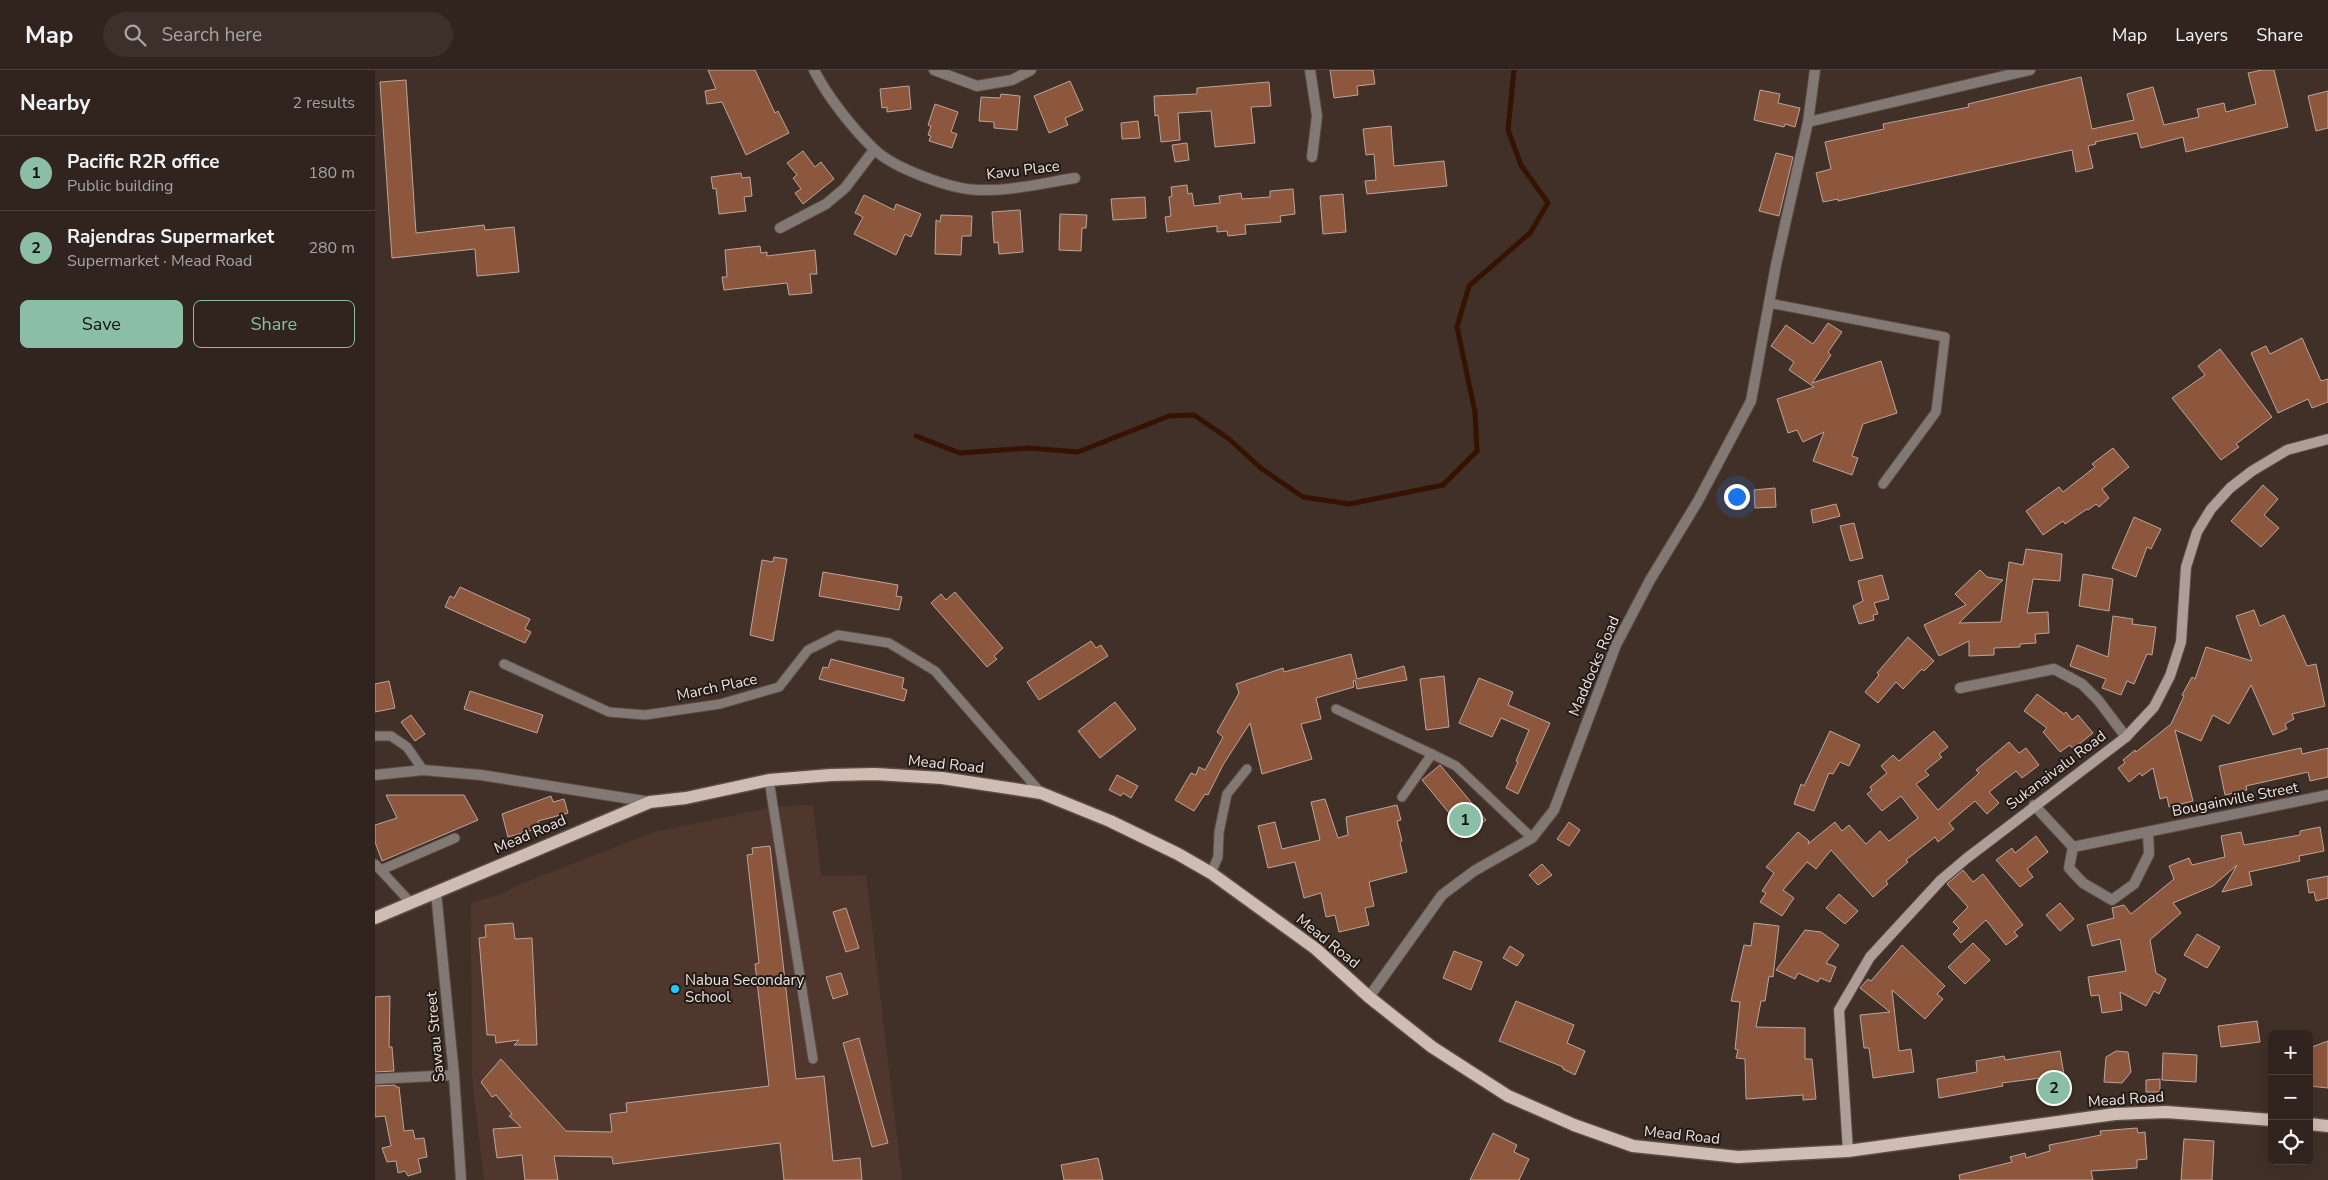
<!DOCTYPE html>
<meta charset="utf-8">
<style>
:root{--surface:#31241e;--page:#3d302b;--text:#f1f3f6;--muted:#a8a4a4;--line:#4c413c;--accent:#8abfa5}
body{margin:0;font-family:"Nunito Sans",sans-serif;background:var(--page);color:var(--text)}
.controls{position:absolute;right:15px;bottom:15px;display:grid;overflow:hidden;border-radius:8px;box-shadow:0 5px 20px #0002}
.controls button{width:45px;height:45px;display:grid;place-items:center;padding:0;border:0;border-bottom:1px solid var(--line);background:var(--surface);color:var(--text);font:25px sans-serif}
.you{position:absolute;left:1361px;top:426px;width:18px;height:18px;margin:-12px;border:4px solid #fff;border-radius:50%;background:#1a73e8;box-shadow:0 0 0 8px #1a73e833}
.badge{display:grid;place-items:center;width:32px;height:32px;border-radius:50%;background:var(--accent);color:#111;font-size:16px;font-weight:700}
.pin{position:absolute;translate:-50% -50%;border:2px solid #fff;box-shadow:0 1px 5px #0006}
.list{margin:0;padding:0;list-style:none}
h2{display:flex;justify-content:space-between;align-items:center;height:65px;margin:0;padding:0 20px;font-size:21px}
h2 small{font-size:16px;font-weight:400;color:var(--muted)}
.list li{display:grid;grid-template-columns:32px 1fr auto;gap:15px;align-items:center;box-sizing:border-box;height:75px;padding:0 20px;border-top:1px solid var(--line)}
.list b{display:block;font-size:19px;white-space:nowrap}
.list p{margin:0;font-size:16px;white-space:nowrap;color:var(--muted)}
.list em{font-size:16px;font-style:normal;color:var(--muted)}
.actions{display:flex;gap:10px;padding:15px 20px}
.actions a{flex:1;padding:11px 0;border:1px solid var(--accent);border-radius:8px;text-align:center;font-size:18px;color:var(--accent)}
.actions .main{background:var(--accent);color:#111}
.icon{flex:none;width:28px;height:28px;fill:none;stroke:currentColor;stroke-width:2;stroke-linecap:round;stroke-linejoin:round}
.map{position:relative;flex:none;width:1953px;height:1110px;overflow:hidden}
header{display:flex;align-items:center;gap:30px;box-sizing:border-box;height:70px;padding:0 25px;background:var(--surface);border-bottom:1px solid var(--line)}
header strong{font-size:24px}
nav{display:flex;gap:28px;margin-inline-start:auto;font-size:18px}
.search{width:350px;height:45px;background:var(--page);display:flex;align-items:center;gap:12px;box-sizing:border-box;padding:0 18px;border-radius:28px;color:var(--muted);font-size:19px}
main{display:flex}
aside{flex:1;background:var(--surface)}
.map>svg:first-child{display:block}
</style>
<header>
<strong>Map</strong>
<div class="search"><svg class="icon" aria-label="search" viewBox="0 0 24 24"><circle cx="10" cy="10" r="6"/><path d="M15 15l6 6"/></svg>Search here</div>
<nav><a>Map</a><a>Layers</a><a>Share</a></nav>
</header>
<main>
<aside>
<h2>Nearby<small>2 results</small></h2>
<ul class="list">
<li><span class="badge">1</span><div><b>Pacific R2R office</b><p>Public building</p></div><em>180 m</em></li>
<li><span class="badge">2</span><div><b>Rajendras Supermarket</b><p>Supermarket · Mead Road</p></div><em>280 m</em></li>
</ul>
<div class="actions"><a class="main">Save</a><a>Share</a></div>
</aside>
<div class="map">
<svg width="1953" height="1110" viewBox="0 0 1953 1110">
<rect width="100%" height="100%" fill="#413028"/>
<path fill="#4f372d" d="M438 735 446 806 491 805 527 1110H109L97 1005 96 833 126 824 141 816 279 762 398 737Z"/>
<g fill="none" stroke-linecap="round" stroke-linejoin="round">
<path stroke="#361201" stroke-width="5" d="M541 366 585 383 654 378 703 382 794 346 819 345 854 369 887 399 928 427 975 434 1068 415 1102 381 1100 342 1082 257 1094 216 1155 163 1173 133 1146 95 1133 60 1139 0"/>
</g>
<g fill="#8d573d" stroke="#bba59b">
<path d="M333 0H380L400 43 403 41 414 63 371 85 347 32 332 34 330 21 341 19Z"/>
<path d="M955 0H998L1000 14 982 16 983 25 959 28Z"/>
<path d="M1887 0H1899L1913 57 1811 82 1808 67 1766 78 1762 63 1720 72 1721 74 1713 76 1718 98 1701 102 1697 80 1463 131V129L1448 132 1441 103 1456 99 1450 72 1509 59 1508 54 1594 37 1593 34 1706 7 1717 59 1759 50 1752 24 1778 17 1789 55 1824 47 1822 39 1849 33 1851 42 1881 34 1873 3Z"/>
<path d="M31 10 41 163 109 155 110 160 139 157 144 202 102 206 100 179 17 188 5 12Z"/>
<path d="M695 11 708 40 690 48 693 55 674 63 659 26Z"/>
<path d="M894 12 896 36 876 37 880 73 840 77 836 41 803 43 805 70 786 72 783 45 780 46 779 26 822 24V18Z"/>
<path d="M534 16 536 39 512 42V37L507 38 505 19Z"/>
<path d="M1385 20 1405 24 1403 33 1425 38 1420 57 1410 54 1409 57 1379 50Z"/>
<path d="M1953 21V58L1941 61 1933 26Z"/>
<path d="M626 24 645 26 642 60 619 58V52L604 51 606 27 625 28Z"/>
<path d="M560 34 583 42 576 62 582 64 577 78 554 71 556 66 553 65 556 56 553 55Z"/>
<path d="M763 51 765 68 747 69 746 53Z"/>
<path d="M1016 56 1019 96 1069 91 1072 116 992 124 990 111 1001 110 999 84 991 85 988 59Z"/>
<path d="M812 73 814 90 800 92 797 75Z"/>
<path d="M428 81 440 97 446 92 459 109 428 134 420 123 426 119 418 108 422 105 412 93Z"/>
<path d="M1401 83 1418 87 1404 146 1384 141Z"/>
<path d="M366 103 367 108 375 107 377 126 369 127 371 141 344 144 341 118 338 119 336 107Z"/>
<path d="M812 115 813 124 817 123 819 136 845 133 844 126 866 123 867 129 895 127V121L918 119 920 144 905 146 906 152 870 155 871 164 853 166 852 161 842 162V156L792 162 790 147 796 146 794 127 797 126 796 117Z"/>
<path d="M968 124 971 162 948 164 945 126Z"/>
<path d="M489 125 519 140 521 134 546 144 536 167 530 164 521 185 479 164 488 147 480 143Z"/>
<path d="M770 127 771 148 738 150 736 129Z"/>
<path d="M645 140 648 182 624 184 623 172 619 173 617 142Z"/>
<path d="M685 144 712 145 711 158H707L706 181 684 180Z"/>
<path d="M566 145 597 146 596 166H587L586 185 560 184 561 150 565 152Z"/>
<path d="M385 176 386 183 392 182V186L440 180 442 204H435L437 223 414 225 412 213 349 220 347 207H352L350 180Z"/>
<path d="M1453 253 1467 262 1453 282 1456 285 1437 313 1506 291 1522 343 1488 354 1477 386 1483 388 1477 405 1438 391 1449 362 1428 372 1422 360 1413 363 1402 329 1439 317 1414 300 1419 292 1396 276 1411 255 1438 274Z"/>
<path d="M1927 268 1946 311 1953 309V332L1937 338 1933 329 1903 343 1876 283 1891 276 1895 284Z"/>
<path d="M1845 279 1897 347 1861 374 1864 377 1846 390 1797 328 1830 305 1823 296Z"/>
<path d="M1738 378 1754 397 1727 419 1734 428 1724 437 1721 434 1713 440 1712 439 1690 454 1688 451 1668 465 1651 441 1684 417 1688 422 1720 397 1717 394Z"/>
<path d="M1888 415 1903 429 1889 445 1904 458 1886 477 1856 451Z"/>
<path d="M1400 418 1401 437 1380 438 1379 420Z"/>
<path d="M1461 434 1465 446 1438 453 1436 440Z"/>
<path d="M1759 447 1786 459 1776 479 1772 477 1761 507 1737 498Z"/>
<path d="M1479 453 1488 488 1475 491 1465 456Z"/>
<path d="M1651 479 1687 484 1685 511 1658 509 1652 543 1673 542 1674 563 1660 564 1661 573 1645 574V577L1619 578V585L1594 586V571L1564 586 1549 555 1591 535 1580 524 1605 500 1612 507 1628 510 1584 553 1626 552 1634 492 1648 495Z"/>
<path d="M399 487 412 489 398 571 375 565 387 490 398 492Z"/>
<path d="M448 502 523 515 521 526 527 527 524 540 444 526Z"/>
<path d="M1708 504 1738 509 1734 541 1704 536Z"/>
<path d="M1507 505 1514 529 1499 533 1503 544 1498 545 1499 550 1484 554 1478 536 1488 531 1483 511Z"/>
<path d="M85 517 155 549 150 559 156 562 150 573 70 537 75 526 79 528Z"/>
<path d="M580 522 628 578 619 586 622 589 612 597 556 533 566 524 571 530Z"/>
<path d="M1879 540 1885 556 1909 545 1932 596 1941 594 1950 636 1917 644 1919 649 1910 654 1912 659 1898 665 1876 615 1854 654 1838 645 1826 671 1800 660 1818 731 1794 737 1792 727 1785 729 1778 698 1767 706 1765 703 1754 712 1743 698 1750 693 1748 690 1760 680 1761 682 1796 654 1809 626 1807 625 1817 607 1820 609 1831 577 1877 591 1861 546Z"/>
<path d="M1738 546 1758 549 1757 554 1781 557 1777 585 1772 584 1759 614 1752 611 1746 625 1727 618 1731 609 1695 596 1702 575 1733 587Z"/>
<path d="M1533 567 1559 591 1549 601 1547 599 1528 619 1521 612 1503 633 1490 622 1504 605 1502 603Z"/>
<path d="M716 571 721 578 726 575 733 586 664 630 652 612Z"/>
<path d="M976 584 982 609 1029 596 1032 610 982 619 980 610 978 611 979 617 941 628 946 649 926 654 937 689 887 704 875 653 848 695 833 725 830 724 819 741 800 730 816 703 821 705 824 697 830 700 848 667 842 662 864 623 861 614 908 598 909 602Z"/>
<path d="M456 589 529 608 527 618 532 620 529 631 444 609 448 597 453 598Z"/>
<path d="M1069 606 1074 657 1051 660 1045 609Z"/>
<path d="M1104 608 1138 622 1133 635 1175 653 1143 724 1131 718 1143 692 1141 691 1154 660 1126 648 1117 667 1084 653Z"/>
<path d="M14 611 20 638 0 642V614Z"/>
<path d="M95 621 168 645 162 663 89 639Z"/>
<path d="M1662 624 1689 644 1691 642 1697 650 1703 645 1718 663 1698 679 1695 675 1685 682 1668 662 1672 658 1649 641Z"/>
<path d="M740 632 761 659 725 688 703 661Z"/>
<path d="M36 645 50 664 40 671 26 652Z"/>
<path d="M1455 661 1485 675 1474 696 1465 692 1458 704 1454 703 1439 741 1419 734 1426 714 1429 716Z"/>
<path d="M1559 661 1573 677 1564 684 1567 687 1550 701 1554 705 1541 714 1563 740 1604 703 1601 700 1634 672 1644 683 1651 678 1664 695 1647 708 1641 701 1614 722 1624 733 1612 744 1600 731 1574 753 1579 759 1563 772 1560 767 1531 790 1533 792 1511 811 1513 814 1498 827 1456 780 1441 799 1432 792 1408 820 1419 828 1407 846 1385 832 1391 823 1387 821 1399 803 1391 797 1423 762 1434 771 1433 774 1460 752 1467 761 1474 755 1491 774 1505 761 1514 771 1543 748 1526 726 1507 741 1492 724 1497 720 1495 717 1512 703 1506 696 1518 685 1524 691Z"/>
<path d="M1926 678 1927 684 1953 678V707L1935 711 1933 702 1871 716 1872 720 1850 725 1844 696Z"/>
<path d="M1065 695 1111 750 1092 765 1047 710Z"/>
<path d="M742 705 763 716 756 728 748 723 746 726 734 720Z"/>
<path d="M11 725H89L103 750 7 791 0 772V755L22 748Z"/>
<path d="M176 726 178 732 189 729 193 743 163 751 165 758 133 767 127 744Z"/>
<path d="M950 729 963 768 973 765 971 747 1022 735 1026 750 1022 751 1027 771 1025 772 1032 802 994 812 999 836 990 838 994 855 964 862 960 845 951 847 946 823 929 828 920 792 893 798 883 756 900 752 907 779 945 770 936 732Z"/>
<path d="M1194 752 1205 760 1194 776 1182 769Z"/>
<path d="M1945 757 1949 781 1924 786 1925 791 1874 802 1877 815 1847 822 1862 795 1838 816 1798 833 1806 843 1775 870 1781 903 1791 909 1784 924 1779 921 1771 936 1745 922 1747 940 1727 943 1724 925 1716 926 1713 907 1751 901 1745 869 1717 876 1712 855 1739 848 1737 838 1749 835 1756 844 1799 809 1794 796 1814 788 1817 795 1850 787 1846 766 1866 762 1869 775 1925 765V761Z"/>
<path d="M1661 766 1673 782 1652 799 1658 807 1645 817 1621 790 1637 778 1640 783Z"/>
<path d="M395 776 421 1009 449 1006 458 1091 485 1088 487 1110H409L405 1073 238 1094 237 1087 179 1086 183 1110H150L147 1085 122 1088 118 1059 146 1057 134 1046 137 1044 121 1025 117 1027 106 1012 126 989 191 1061 237 1062 235 1044 252 1042 251 1033 394 1016 380 894 384 893 372 785 378 784 377 778Z"/>
<path d="M1167 794 1177 805 1163 815 1154 805Z"/>
<path d="M1588 800 1598 812 1608 804 1648 855 1639 862 1643 866 1631 875 1611 850 1586 873 1578 864 1584 858 1578 852 1593 837 1572 814Z"/>
<path d="M1953 806V828L1941 831 1939 822 1934 823 1932 810Z"/>
<path d="M1464 824 1483 841 1470 854 1451 838Z"/>
<path d="M1685 833 1699 849 1685 861 1671 845Z"/>
<path d="M471 838 484 878 471 882 458 842Z"/>
<path d="M138 853 140 869 157 868 162 975H139L144 970 121 973 120 965H112L104 868 111 867 110 855Z"/>
<path d="M1379 853 1404 856 1398 907 1394 906 1390 931H1386L1381 957 1430 958V989H1437L1441 1029 1428 1030V1025L1371 1029 1370 989 1361 988 1363 980 1360 979 1365 932 1356 931 1369 875 1376 876Z"/>
<path d="M1430 860 1446 862 1464 875 1451 893 1461 897 1455 912 1445 908 1443 912 1423 903 1420 909 1401 900Z"/>
<path d="M1822 864 1845 877 1832 898 1809 885Z"/>
<path d="M1598 873 1615 890 1590 914 1573 897Z"/>
<path d="M1527 875 1570 916 1562 924 1568 929 1550 949 1517 920 1524 981 1536 979 1539 1002 1498 1008 1494 978H1489L1485 945 1515 942 1485 918 1493 909 1496 911Z"/>
<path d="M1135 876 1149 885 1142 896 1128 888Z"/>
<path d="M1079 881 1107 892 1096 920 1068 908Z"/>
<path d="M466 903 473 924 458 929 451 907Z"/>
<path d="M15 926 14 977H17L19 1001 0 1002V927Z"/>
<path d="M1141 931 1199 955 1192 973 1210 981 1200 1005 1188 999V997L1124 971Z"/>
<path d="M1882 951 1885 972 1846 977 1843 956Z"/>
<path d="M484 968 513 1073 497 1077 468 973Z"/>
<path d="M1953 971V1018L1934 1016V978Z"/>
<path d="M1685 981 1689 1005 1627 1013 1628 1016 1564 1028 1562 1009 1602 1002 1601 991 1629 986 1630 990Z"/>
<path d="M1741 981 1753 982 1756 1002 1747 1013 1729 1012 1731 987Z"/>
<path d="M1788 983 1822 985 1821 1012 1787 1010Z"/>
<path d="M1785 1009V1022H1771V1010Z"/>
<path d="M20 1015 21 1017H24L29 1061 38 1060 40 1069 49 1068 52 1087 43 1089 46 1102 33 1106 30 1101 23 1103 21 1091 12 1092 7 1078 16 1076 10 1046 0 1047V1016Z"/>
<path d="M1762 1058 1763 1063 1770 1062 1772 1089 1762 1090V1098L1716 1101 1718 1110H1585L1584 1105 1637 1092 1635 1087 1650 1083 1651 1088 1675 1081 1674 1075 1726 1065 1725 1061Z"/>
<path d="M1118 1063 1142 1075 1139 1082 1154 1089 1144 1110H1095Z"/>
<path d="M1809 1069 1839 1071 1837 1110H1806Z"/>
<path d="M723 1088 728 1110H689L686 1095Z"/>
</g>
<g fill="none" stroke-linecap="round" stroke-linejoin="round">
<defs>
<g id="lane">
<path d="M1394 233 1570 267 1561 342 1508 414"/>
<path d="M129 594 234 642 270 645 345 634 404 617 433 580 463 565 514 573 560 601 666 723"/>
<path d="M961 639 1057 684"/>
<path d="M0 666H16L32 677 48 700"/>
<path d="M394 710 438 989"/>
<path d="M1027 727 1057 684 1081 696 1157 768"/>
<path d="M0 794 36 833"/>
<path d="M6 800 80 768"/>
<path d="M836 803 843 787 844 762 852 724 872 699"/>
</g>
<g id="street">
<path d="M439 0C452 26 478 59 499 79 518 98 577 120 605 120 636 121 669 113 700 108"/>
<path d="M559 0 602 16 637 10 656 0"/>
<path d="M935 0 942 46 937 87"/>
<path d="M1433 52 1655 0"/>
<path d="M405 158 451 134 470 118 499 80"/>
<path d="M1585 618 1679 599 1707 614 1723 630 1751 667"/>
<path d="M0 705 48 700 106 705 275 732"/>
<path d="M1659 735 1698 777 1953 725"/>
<path d="M1698 777 1694 798 1708 813 1737 830 1759 814 1774 784 1773 762"/>
<path d="M61 822 79 1005 86 1110"/>
<path d="M994 927 1067 825 1099 801 1157 768 1179 740 1241 575 1275 510 1323 431 1376 331 1401 195 1433 52 1440 0"/>
<path d="M0 1009 79 1005"/>
</g>
<path id="secondary" d="M1473 1081 1464 940 1495 887 1566 810 1592 788 1751 667 1779 637 1795 606 1806 572 1811 497 1822 462 1836 439 1855 418 1877 401 1912 380 1953 369"/>
<g id="primary">
<path d="M0 848 275 732 311 728 394 710 456 705 500 704 567 708 666 723 735 751 803 784 836 803 941 879 994 927 1057 977 1133 1026 1199 1055 1258 1076 1363 1087 1473 1081 1740 1044 1791 1042 1897 1050"/>
<path d="M1934 1054 1953 1056"/>
</g>
</defs>
<use href="#lane" stroke="#5d4c45" stroke-width="11"/>
<use href="#street" stroke="#5d4c45" stroke-width="12"/>
<use href="#secondary" stroke="#5d4c45" stroke-width="12"/>
<use href="#primary" stroke="#5d4c45" stroke-width="15"/>
<use href="#lane" stroke="#827874" stroke-width="9"/>
<use href="#street" stroke="#827874" stroke-width="10"/>
<use href="#secondary" stroke="#ad9f98" stroke-width="10"/>
<use href="#primary" stroke="#cfbcb3" stroke-width="12"/>
</g>
<circle fill="#22c9fd" stroke="#221a16" stroke-width="2" cx="300" cy="919" r="5"/>
<g text-anchor="middle" stroke-width="4" stroke-linejoin="round" paint-order="stroke">
<g font-size="15" fill="#eee2dd" stroke="#221a16">
<text transform="translate(648 100) rotate(-7)" y="5">Kavu Place</text>
<text transform="translate(1219 596) rotate(-67)" y="5">Maddocks Road</text>
<text transform="translate(342 617) rotate(-12)" y="5">March Place</text>
<text transform="translate(571 694) rotate(6)" y="5">Mead Road</text>
<text transform="translate(1681 700) rotate(-37)" y="5">Sukanaivalu Road</text>
<text transform="translate(1860 729) rotate(-11)" y="5">Bougainville Street</text>
<text transform="translate(155 764) rotate(-23)" y="5">Mead Road</text>
<text transform="translate(953 871) rotate(39)" y="5">Mead Road</text>
<text transform="translate(60 967) rotate(-95)" y="5">Sawau Street</text>
<text transform="translate(1751 1029) rotate(-4)" y="5">Mead Road</text>
<text transform="translate(1307 1065) rotate(6)" y="5">Mead Road</text>
</g>
<g font-size="15" fill="#eee2dd" stroke="#221a16" text-anchor="start">
<text x="310" y="915">Nabua Secondary<tspan x="310" dy="17">School</tspan></text>
</g>
</g>
</svg>
<div class="controls">
<button>+</button>
<button>−</button>
<button><svg class="icon" aria-label="locate" viewBox="0 0 24 24"><circle cx="12" cy="12" r="6"/><path d="M12 2v4M12 18v4M2 12h4M18 12h4"/></svg></button>
</div>
<div class="you"></div>
<div class="pin badge" style="left:1090px;top:750px">1</div>
<div class="pin badge" style="left:1679px;top:1018px">2</div>
</div>
</main>
